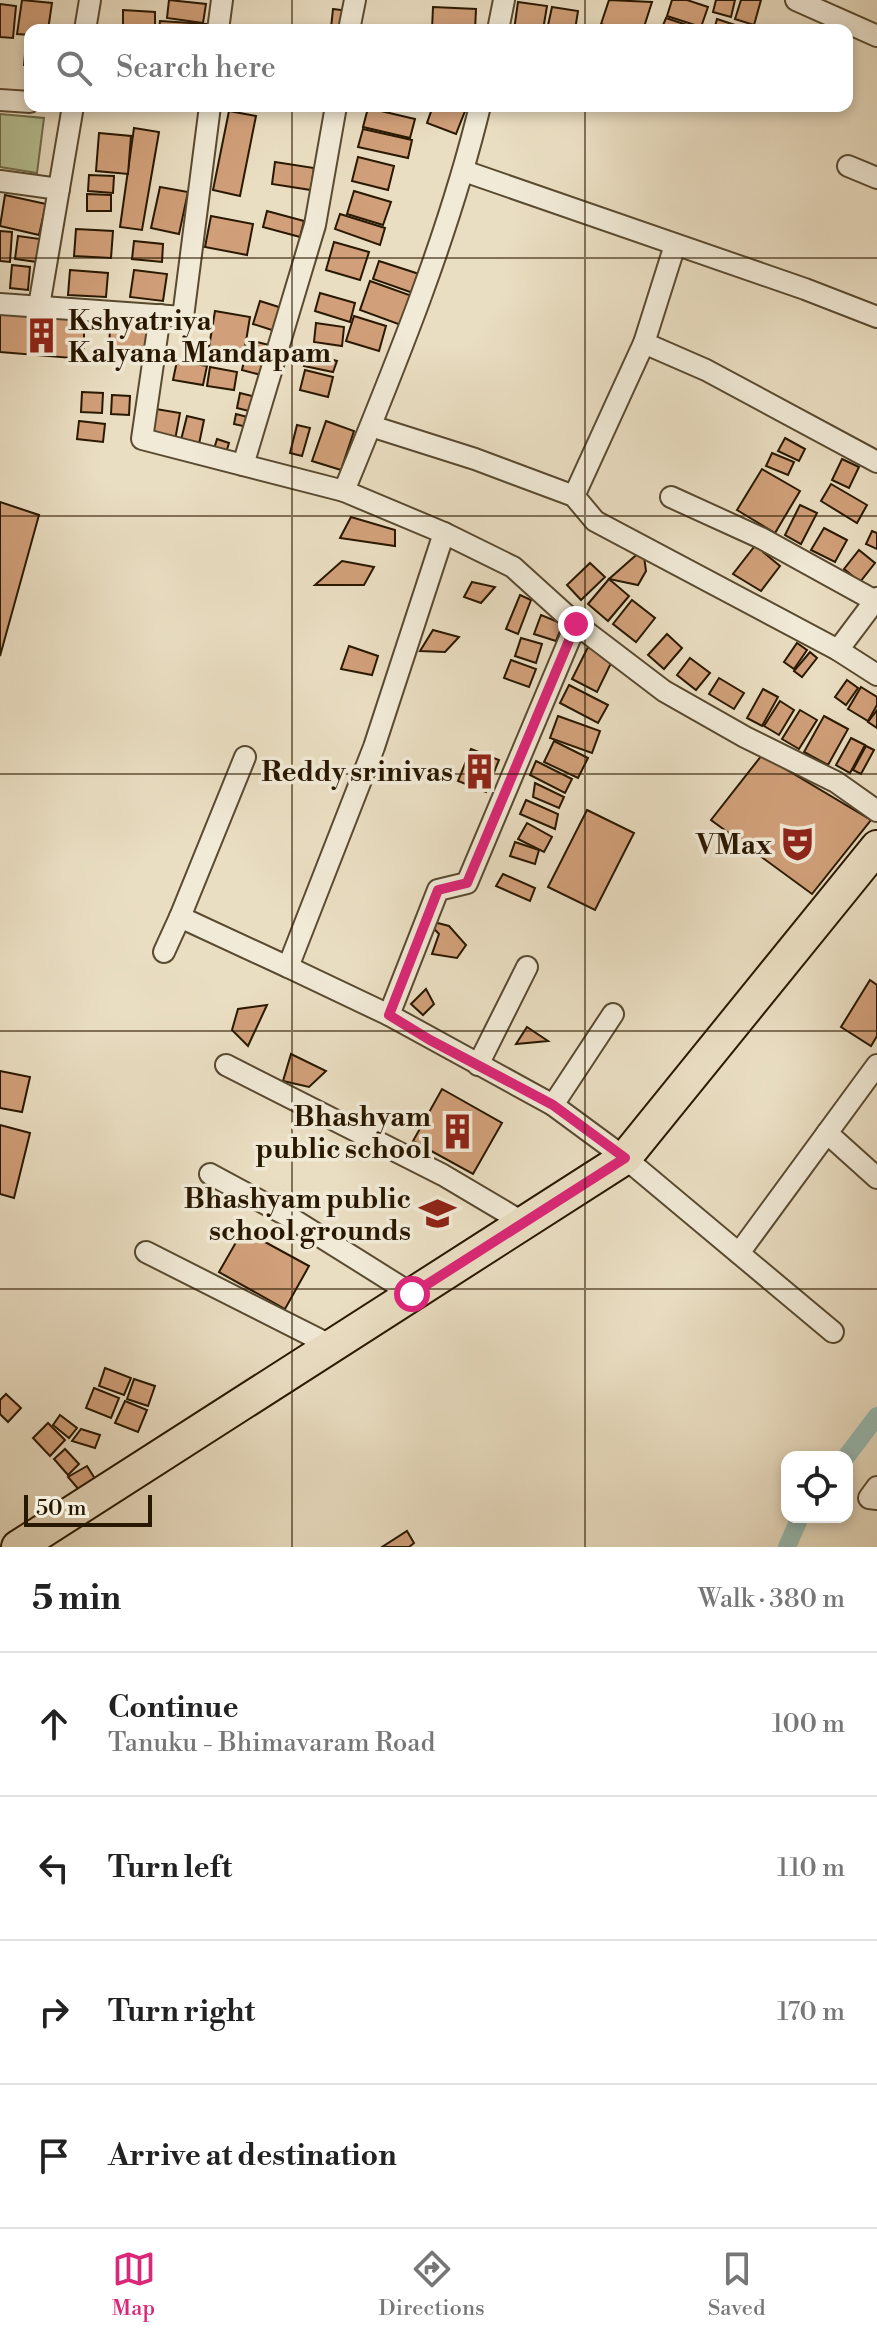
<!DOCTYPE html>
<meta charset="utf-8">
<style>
:root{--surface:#fff;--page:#f2f2f2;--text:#222;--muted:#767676;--line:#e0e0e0;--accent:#db2777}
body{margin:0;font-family:"Libre Bodoni",serif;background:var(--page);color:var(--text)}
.controls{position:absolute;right:24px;bottom:24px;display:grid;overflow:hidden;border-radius:16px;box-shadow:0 4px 12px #0003}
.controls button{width:72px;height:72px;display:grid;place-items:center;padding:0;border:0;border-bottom:2px solid var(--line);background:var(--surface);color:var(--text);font:40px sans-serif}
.scale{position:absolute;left:24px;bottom:20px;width:128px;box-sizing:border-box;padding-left:8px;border:4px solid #291800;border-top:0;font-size:22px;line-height:28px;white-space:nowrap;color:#291800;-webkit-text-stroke:6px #f1ead7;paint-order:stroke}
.stop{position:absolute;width:24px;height:24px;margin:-18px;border:6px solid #db2777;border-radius:50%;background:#fff}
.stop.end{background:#db2777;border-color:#fff;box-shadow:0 2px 8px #0008}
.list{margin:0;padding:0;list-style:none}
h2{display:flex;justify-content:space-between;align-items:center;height:104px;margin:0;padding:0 32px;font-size:34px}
h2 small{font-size:26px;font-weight:400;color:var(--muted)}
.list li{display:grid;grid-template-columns:52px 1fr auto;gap:24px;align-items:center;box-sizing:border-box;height:144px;padding:0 32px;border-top:2px solid var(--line)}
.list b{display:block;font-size:30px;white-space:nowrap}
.list p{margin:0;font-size:26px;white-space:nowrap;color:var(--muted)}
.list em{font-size:26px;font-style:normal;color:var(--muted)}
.icon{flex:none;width:44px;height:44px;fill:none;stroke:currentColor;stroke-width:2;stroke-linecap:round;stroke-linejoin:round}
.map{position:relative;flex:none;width:877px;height:1547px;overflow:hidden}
.search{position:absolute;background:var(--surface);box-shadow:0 4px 12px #0003;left:24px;right:24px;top:24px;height:88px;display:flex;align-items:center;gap:20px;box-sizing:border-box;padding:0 28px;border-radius:16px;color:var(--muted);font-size:30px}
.sheet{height:680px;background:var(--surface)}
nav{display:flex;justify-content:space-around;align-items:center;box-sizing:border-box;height:112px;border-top:2px solid var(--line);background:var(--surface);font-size:22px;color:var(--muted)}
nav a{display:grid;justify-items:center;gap:4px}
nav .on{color:var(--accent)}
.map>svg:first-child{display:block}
</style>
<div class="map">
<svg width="877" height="1547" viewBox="0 0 877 1547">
<rect width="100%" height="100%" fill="#eadec2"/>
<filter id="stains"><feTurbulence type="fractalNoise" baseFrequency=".0025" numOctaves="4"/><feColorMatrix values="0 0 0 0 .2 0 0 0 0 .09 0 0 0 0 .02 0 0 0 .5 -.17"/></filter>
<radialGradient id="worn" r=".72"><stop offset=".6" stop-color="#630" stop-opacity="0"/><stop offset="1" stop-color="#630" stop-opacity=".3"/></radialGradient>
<path fill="#b6c194" stroke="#706c4a" stroke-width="2" d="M0 114 44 118 37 173 0 167Z"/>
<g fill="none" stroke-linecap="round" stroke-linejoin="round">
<g stroke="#98bcb4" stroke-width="18">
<path d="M846 1457 877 1416"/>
<path d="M787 1547 800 1517"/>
</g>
</g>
<g fill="#d1a07a" stroke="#291800" stroke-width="2">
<path d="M22 0 52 3 48 30H30V35L17 34Z"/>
<path d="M169 0 206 4 203 23 167 18Z"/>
<path d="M609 0 652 2 643 30H619L601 24Z"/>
<path d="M672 0H687L708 7 701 27 667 16Z"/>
<path d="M716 0H735L731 17 713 12Z"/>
<path d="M741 0H761L754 25 735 19Z"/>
<path d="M518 2 547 6 543 30H514Z"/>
<path d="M0 4 16 6 13 38 0 37Z"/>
<path d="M433 7 476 9 475 30H432Z"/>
<path d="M552 7 578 11 575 30H547Z"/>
<path d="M333 9 358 12 350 30 331 28Z"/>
<path d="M123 10 155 12V30H123Z"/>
<path d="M666 18 702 30H661Z"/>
<path d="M717 19 741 27 740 30H714Z"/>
<path d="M160 21 206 24V30H159Z"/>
<path d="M375 25 401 28 400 30H375Z"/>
<path d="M26 44H30V65H24Z"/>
<path d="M433 106H467L456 134 427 123Z"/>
<path d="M368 108 415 119 410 138 363 127Z"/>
<path d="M229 111 256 116 240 196 213 190Z"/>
<path d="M134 128 159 132 142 230 120 227Z"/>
<path d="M363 129 412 140 408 158 358 147Z"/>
<path d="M99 133 131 136 128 174 96 171Z"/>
<path d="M358 157 394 166 388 190 352 181Z"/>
<path d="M275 162 314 168 311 190 272 184Z"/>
<path d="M89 175 114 176 113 193 88 191Z"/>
<path d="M160 187 188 192 179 234 151 228Z"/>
<path d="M354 191 391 202 383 225 347 214Z"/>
<path d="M87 194 111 195V211H87Z"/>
<path d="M5 195 46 204 39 235 0 226Z"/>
<path d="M267 211 304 221 300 237 263 227Z"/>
<path d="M340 214 385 228 380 245 335 229Z"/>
<path d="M211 216 253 224 247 255 205 247Z"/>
<path d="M76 229 113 231 111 258 74 256Z"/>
<path d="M0 231 12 232 10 262 0 261Z"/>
<path d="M18 236 40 239 37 262 15 259Z"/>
<path d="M134 241 163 244 162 262 132 259Z"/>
<path d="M334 242 369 252 360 280 326 270Z"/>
<path d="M379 261 419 274 413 293 373 279Z"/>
<path d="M12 265 30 267 28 290 10 288Z"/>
<path d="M70 270 108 273 106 297 68 295Z"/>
<path d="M134 270 167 274 163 301 130 297Z"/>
<path d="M370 281 412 296 401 325 360 310Z"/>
<path d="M320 293 355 303 350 322 315 311Z"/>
<path d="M260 301 285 309 278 332 253 324Z"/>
<path d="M215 311 250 317 244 353 209 347Z"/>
<path d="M0 314 84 320V359L0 352Z"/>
<path d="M354 316 386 326 379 351 346 341Z"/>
<path d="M316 323 344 327 342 346 314 342Z"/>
<path d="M110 325 150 326 149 356 109 354Z"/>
<path d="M249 340 269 345 261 375 242 370Z"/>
<path d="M309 353 337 361 333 372 304 366Z"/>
<path d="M177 361 207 366 203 385 173 380Z"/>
<path d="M210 367 237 372 234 390 207 386Z"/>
<path d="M305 370 333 377 328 397 300 390Z"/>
<path d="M82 392 103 393 102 413 81 412Z"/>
<path d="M240 393 260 398 257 413 237 408Z"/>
<path d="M112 395 130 396 129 415 111 414Z"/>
<path d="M156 409 180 413 175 440 152 436Z"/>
<path d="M236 414 259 420 256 429 234 424Z"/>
<path d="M187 416 204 420 199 444 181 440Z"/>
<path d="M79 421 105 424 103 442 77 439Z"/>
<path d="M326 421 354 431 341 470 312 461Z"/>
<path d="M297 425 310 428 302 456 290 453Z"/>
<path d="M785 438 805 449 799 461 778 451Z"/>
<path d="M217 439 229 443 226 453 214 449Z"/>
<path d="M772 453 794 462 788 475 766 466Z"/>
<path d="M842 459 859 467 849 488 832 480Z"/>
<path d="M762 469 800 491 775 533 737 510Z"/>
<path d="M831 484 867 505 857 523 821 501Z"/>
<path d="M0 502 39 515 0 656Z"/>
<path d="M800 505 817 513 801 544 785 535Z"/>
<path d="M351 517 395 530V546L340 538Z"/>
<path d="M824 528 847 540 835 562 811 550Z"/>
<path d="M872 531 877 533V549L866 544Z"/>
<path d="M761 538 763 552 780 566 761 591 733 574Z"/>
<path d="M643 549 646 571 638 585 609 579Z"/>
<path d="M859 550 875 563 860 582 844 569Z"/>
<path d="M342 561 374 567 364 585H315Z"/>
<path d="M590 563 605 577 581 600 567 585Z"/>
<path d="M609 579 629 596 608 621 588 604Z"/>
<path d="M472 582 495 587 481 603 464 597Z"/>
<path d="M520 595 531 600 518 634 506 629Z"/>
<path d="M632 600 655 618 636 642 613 624Z"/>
<path d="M541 615 563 624 556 641 534 634Z"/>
<path d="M433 630 459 637 445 652 420 651Z"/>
<path d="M667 634 682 648 664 669 648 655Z"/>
<path d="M521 638 542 644 536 663 515 656Z"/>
<path d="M797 643 807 650 794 669 784 662Z"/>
<path d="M349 646 378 656 372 675 341 669Z"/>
<path d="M588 647 613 659 597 692 572 679Z"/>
<path d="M810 652 817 658 802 677 794 671Z"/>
<path d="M690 658 710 673 696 690 677 675Z"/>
<path d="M511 660 536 669 529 687 504 678Z"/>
<path d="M719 678 744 693 734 709 709 694Z"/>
<path d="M847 680 858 688 846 705 835 697Z"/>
<path d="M569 685 608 705 598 723 560 703Z"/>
<path d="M861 687 877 697V705L868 721 848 709Z"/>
<path d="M763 689 778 697 762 726 747 718Z"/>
<path d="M780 701 794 710 779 735 764 726Z"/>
<path d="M800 710 817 720 799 749 782 739Z"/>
<path d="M877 710V728L868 722Z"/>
<path d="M558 716 600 731 592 753 550 738Z"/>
<path d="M824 716 848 729 828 765 804 752Z"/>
<path d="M851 738 865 745 850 773 836 765Z"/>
<path d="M554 741 588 758 578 778 544 762Z"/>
<path d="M866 746 874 750 861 774 853 770Z"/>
<path d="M471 749 499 760 486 792 458 781Z"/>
<path d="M762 755 871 820 812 894 711 820Z"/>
<path d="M536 761 572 779 565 793 530 775Z"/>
<path d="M535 783 564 797 559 808 533 797Z"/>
<path d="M526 800 558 814 555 829 520 814Z"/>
<path d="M587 810 634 833 595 910 548 887Z"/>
<path d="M527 823 552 837 544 852 518 839Z"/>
<path d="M515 842 539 850 535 864 510 856Z"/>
<path d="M503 874 535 888 530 901 496 886Z"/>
<path d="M426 920 449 926 466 945 457 958 432 954 439 934Z"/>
<path d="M870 980 877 985V1036L871 1046 841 1027Z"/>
<path d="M426 989 434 1004 423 1015 411 1004Z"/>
<path d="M267 1005 248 1046 232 1030 238 1009Z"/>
<path d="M527 1027 548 1041 516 1044Z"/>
<path d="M291 1054 326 1071 309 1087 283 1081Z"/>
<path d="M0 1071 30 1077 22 1112 0 1108Z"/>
<path d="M442 1089 502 1123 473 1174 413 1141Z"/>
<path d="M0 1125 30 1133 14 1198 0 1194Z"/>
<path d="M243 1230 309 1266 285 1309 219 1272Z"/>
<path d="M105 1368 131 1378 124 1395 99 1386Z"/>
<path d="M134 1379 155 1386 148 1406 127 1399Z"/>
<path d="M94 1388 119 1398 111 1418 86 1408Z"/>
<path d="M6 1394 21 1408 8 1422 0 1414V1400Z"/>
<path d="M125 1401 147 1410 138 1432 115 1423Z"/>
<path d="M60 1415 77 1428 69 1438 53 1425Z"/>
<path d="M48 1423 65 1440 50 1456 33 1438Z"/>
<path d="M81 1429 100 1435 95 1448 72 1441Z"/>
<path d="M65 1449 79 1464 68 1475 54 1459Z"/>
<path d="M87 1466 97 1482 80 1491 68 1477Z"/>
<path d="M407 1531 414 1543 409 1547H382Z"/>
</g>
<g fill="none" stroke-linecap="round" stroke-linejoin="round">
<defs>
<g id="street">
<path d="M796 0 877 36"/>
<path d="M85 30 90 0"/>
<path d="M218 30 222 0"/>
<path d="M349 30 355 0"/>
<path d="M498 30 504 0"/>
<path d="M0 100 30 102"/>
<path d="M848 166 877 178"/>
<path d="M464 171 805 289 877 317"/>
<path d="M0 181 59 189"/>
<path d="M0 304 183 317 210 106"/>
<path d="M39 306 73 106"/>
<path d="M160 315 142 439 344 491C395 366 448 238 480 106"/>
<path d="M644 343 706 370 877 462"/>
<path d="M371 426 475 459 574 496 595 521 838 650 877 675"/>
<path d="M243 465 315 225 336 106"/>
<path d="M344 491 444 533 513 567 576 624 664 691 745 737 836 782 877 811"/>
<path d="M574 496 644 343 675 245"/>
<path d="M671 497 761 538 877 602"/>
<path d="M576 624 467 883 438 890 389 1015 553 1105 625 1158 833 1332"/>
<path d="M838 650 877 598"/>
<path d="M245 757 180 917 288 967 374 747 444 533"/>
<path d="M164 952 180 917"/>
<path d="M288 967 389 1015"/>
<path d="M226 1065 443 1175 524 1223"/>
<path d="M478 1065 527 967"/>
<path d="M553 1105 613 1014"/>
<path d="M827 1133 877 1178"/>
<path d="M210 1174 286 1215 412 1294"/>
<path d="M146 1252 332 1346"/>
<path d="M739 1253 877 1065"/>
<path d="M877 1487 869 1498 877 1499"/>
</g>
<path id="primary" d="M18 1547 625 1158 877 847"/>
</defs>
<use href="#street" stroke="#594a30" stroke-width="24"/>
<use href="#primary" stroke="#291800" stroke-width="36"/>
<use href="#street" stroke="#f1ead7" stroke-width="20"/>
<use href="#primary" stroke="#eadec2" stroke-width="32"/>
</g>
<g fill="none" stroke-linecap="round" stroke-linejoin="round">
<path stroke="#db2777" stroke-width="10" d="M412 1294 625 1158 553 1105 430 1040 389 1015 438 890 467 883 576 624"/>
</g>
<path fill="none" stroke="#291800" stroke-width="2" stroke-opacity="0.55" d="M292 0V30M585 0V30M292 106V1547M585 106V1547M0 258H877M0 516H877M0 774H877M0 1031H877M0 1289H877"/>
<defs>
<symbol id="building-bare" viewBox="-9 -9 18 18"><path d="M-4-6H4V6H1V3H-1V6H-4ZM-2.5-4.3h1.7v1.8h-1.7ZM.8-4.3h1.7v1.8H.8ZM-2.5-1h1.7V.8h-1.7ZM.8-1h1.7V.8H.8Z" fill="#8f2418" stroke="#f1ead7" stroke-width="2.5" paint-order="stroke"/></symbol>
<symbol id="theatre-bare" viewBox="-9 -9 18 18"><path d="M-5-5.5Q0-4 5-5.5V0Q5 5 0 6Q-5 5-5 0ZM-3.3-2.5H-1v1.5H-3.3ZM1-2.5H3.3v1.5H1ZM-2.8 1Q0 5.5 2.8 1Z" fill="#8f2418" stroke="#f1ead7" stroke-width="2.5" paint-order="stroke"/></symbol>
<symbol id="school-bare" viewBox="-9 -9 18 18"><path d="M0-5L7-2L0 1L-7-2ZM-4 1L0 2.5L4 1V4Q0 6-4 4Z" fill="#8f2418" stroke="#f1ead7" stroke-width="2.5" paint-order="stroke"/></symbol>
</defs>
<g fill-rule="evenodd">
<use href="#building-bare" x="16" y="310" width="51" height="51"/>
<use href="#building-bare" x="454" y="746" width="51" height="51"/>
<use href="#theatre-bare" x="772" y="818" width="51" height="51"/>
<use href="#building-bare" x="432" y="1106" width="51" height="51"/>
<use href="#school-bare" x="412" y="1188" width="51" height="51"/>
</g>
<g text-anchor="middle" stroke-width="7" stroke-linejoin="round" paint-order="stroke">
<g font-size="28" font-weight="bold" fill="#291800" stroke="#f1ead7" text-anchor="end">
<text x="68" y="330" text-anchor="start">Kshyatriya<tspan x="68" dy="32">Kalyana Mandapam</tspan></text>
<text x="453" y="781">Reddy srinivas</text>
<text x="772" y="854">VMax</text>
<text x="431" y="1126">Bhashyam<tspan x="431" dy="32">public school</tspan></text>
<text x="411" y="1208">Bhashyam public<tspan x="411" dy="32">school grounds</tspan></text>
</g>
</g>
<rect width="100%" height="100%" filter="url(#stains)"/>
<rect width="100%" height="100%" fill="url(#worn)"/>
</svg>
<div class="controls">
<button><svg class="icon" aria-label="locate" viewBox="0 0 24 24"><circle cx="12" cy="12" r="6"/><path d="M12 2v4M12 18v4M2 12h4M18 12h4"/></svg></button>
</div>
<div class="scale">50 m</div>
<div class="stop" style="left:412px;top:1294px"></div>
<div class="stop end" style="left:576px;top:624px"></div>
<div class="search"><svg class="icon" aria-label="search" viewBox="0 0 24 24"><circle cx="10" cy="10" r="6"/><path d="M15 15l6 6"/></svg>Search here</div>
</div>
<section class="sheet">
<h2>5 min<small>Walk · 380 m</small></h2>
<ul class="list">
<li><svg class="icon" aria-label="ahead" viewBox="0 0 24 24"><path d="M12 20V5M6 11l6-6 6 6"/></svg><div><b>Continue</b><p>Tanuku - Bhimavaram Road</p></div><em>100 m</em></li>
<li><svg class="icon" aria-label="left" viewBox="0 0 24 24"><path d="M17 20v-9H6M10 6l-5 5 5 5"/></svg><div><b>Turn left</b></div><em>110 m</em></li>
<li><svg class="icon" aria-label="right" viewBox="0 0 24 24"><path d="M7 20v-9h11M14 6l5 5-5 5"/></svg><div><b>Turn right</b></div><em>170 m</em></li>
<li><svg class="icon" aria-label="arrive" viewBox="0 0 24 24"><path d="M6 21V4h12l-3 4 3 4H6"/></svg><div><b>Arrive at destination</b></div></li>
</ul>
</section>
<nav>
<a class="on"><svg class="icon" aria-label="map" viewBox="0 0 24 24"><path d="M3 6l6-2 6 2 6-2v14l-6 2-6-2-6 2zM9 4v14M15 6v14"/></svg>Map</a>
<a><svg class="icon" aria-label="directions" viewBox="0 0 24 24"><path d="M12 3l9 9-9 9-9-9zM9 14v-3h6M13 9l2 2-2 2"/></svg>Directions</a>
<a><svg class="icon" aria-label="saved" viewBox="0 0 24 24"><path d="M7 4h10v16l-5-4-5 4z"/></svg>Saved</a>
</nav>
